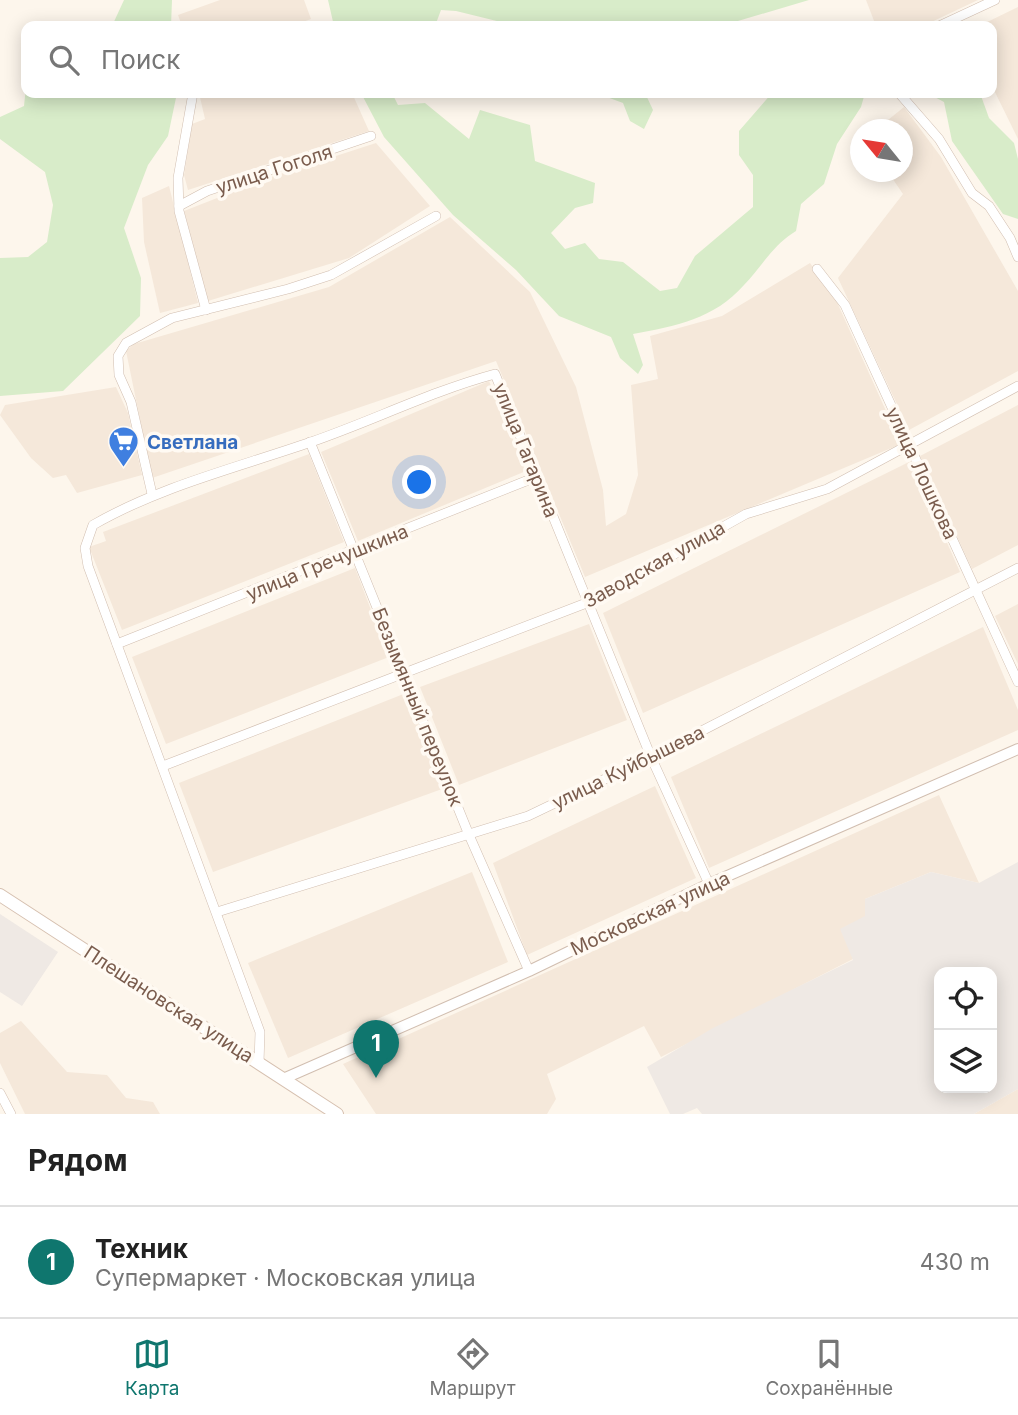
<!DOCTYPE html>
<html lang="ru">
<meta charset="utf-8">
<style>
:root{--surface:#fff;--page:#f2f2f2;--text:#222;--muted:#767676;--line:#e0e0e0;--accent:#0f766e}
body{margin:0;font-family:Inter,sans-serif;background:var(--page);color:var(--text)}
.controls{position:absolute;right:21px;bottom:21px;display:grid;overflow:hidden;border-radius:14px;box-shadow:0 4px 18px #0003}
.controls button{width:63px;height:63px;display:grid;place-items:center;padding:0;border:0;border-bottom:2px solid var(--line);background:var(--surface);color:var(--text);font:35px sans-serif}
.compass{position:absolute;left:850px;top:119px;width:63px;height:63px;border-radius:50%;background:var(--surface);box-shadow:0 4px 18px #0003;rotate:300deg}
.you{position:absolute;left:420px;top:483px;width:24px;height:24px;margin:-18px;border:5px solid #fff;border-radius:50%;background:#1a73e8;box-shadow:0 0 0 10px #1a73e833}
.badge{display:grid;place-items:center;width:46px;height:46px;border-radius:50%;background:var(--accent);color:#fff;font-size:23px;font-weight:700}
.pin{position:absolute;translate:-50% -58px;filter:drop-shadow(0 2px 4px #0008)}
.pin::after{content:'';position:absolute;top:37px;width:24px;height:21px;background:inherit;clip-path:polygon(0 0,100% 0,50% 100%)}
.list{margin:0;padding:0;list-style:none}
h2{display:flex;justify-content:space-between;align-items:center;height:91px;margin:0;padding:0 28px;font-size:30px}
h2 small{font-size:23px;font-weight:400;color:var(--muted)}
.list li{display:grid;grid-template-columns:46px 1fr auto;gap:21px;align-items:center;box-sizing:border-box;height:112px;padding:0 28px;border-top:2px solid var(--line)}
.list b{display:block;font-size:26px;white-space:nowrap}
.list p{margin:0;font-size:23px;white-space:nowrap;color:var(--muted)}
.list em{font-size:23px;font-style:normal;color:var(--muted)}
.icon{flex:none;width:38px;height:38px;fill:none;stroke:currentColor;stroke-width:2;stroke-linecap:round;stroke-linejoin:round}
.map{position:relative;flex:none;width:1018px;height:1114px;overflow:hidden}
.search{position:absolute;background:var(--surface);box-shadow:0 4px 18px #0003;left:21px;right:21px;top:21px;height:77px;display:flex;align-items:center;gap:18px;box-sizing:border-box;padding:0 24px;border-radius:14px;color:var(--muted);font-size:26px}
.sheet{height:203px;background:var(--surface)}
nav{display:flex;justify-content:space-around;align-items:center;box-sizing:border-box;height:98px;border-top:2px solid var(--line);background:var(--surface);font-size:19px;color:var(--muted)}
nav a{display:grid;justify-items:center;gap:4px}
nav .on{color:var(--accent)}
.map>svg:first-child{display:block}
</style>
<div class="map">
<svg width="1018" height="1114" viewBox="0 0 1018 1114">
<rect width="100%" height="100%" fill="#fdf6ec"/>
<g fill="#f5e8da">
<path d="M220 0H304L311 19 292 26H182L178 15Z"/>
<path d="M866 0H978L923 26H876Z"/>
<path d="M1018 7V139L992 86V26H979Z"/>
<path d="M199 93H352L369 131 188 190 184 175 192 124 205 119Z"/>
<path d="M904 107 941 157 1018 291V371L909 430 838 278 903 194 888 172H902V130L877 129Z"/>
<path d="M376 143 430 206 349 258 208 301 184 211 271 177Z"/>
<path d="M169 186 198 303 160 313 144 242 142 198Z"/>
<path d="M450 217 530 292 576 387 603 490 606 526 626 514 638 475 631 385 658 379 650 336 722 316 810 263 836 300 901 444 585 577 496 361 152 478 126 351 134 344 329 287Z"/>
<path d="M489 381 526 471 358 541 321 452Z"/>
<path d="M116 387 128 413 142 475 77 493 66 475 53 478 31 458 0 415 5 405Z"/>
<path d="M1018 405V545L972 569 920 456Z"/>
<path d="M309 454 344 542 122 630 89 547 106 541 103 532Z"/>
<path d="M911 461 960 572 643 713 603 613Z"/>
<path d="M355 568 389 657 166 744 132 657Z"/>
<path d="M1018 604V664L995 616Z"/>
<path d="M589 624 627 720 459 785 420 687Z"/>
<path d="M983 627 1018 710V730L709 868 671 777Z"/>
<path d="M406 693 442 789 213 872 179 783Z"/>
<path d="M655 786 696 878 527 955 493 863Z"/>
<path d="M939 795 979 883 931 872 865 899 866 916 853 959 661 1057 644 1026 547 1074 556 1099 547 1114H376L343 1064Z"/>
<path d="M472 872 508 962 288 1058 248 963Z"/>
<path d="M21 1021 67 1072 107 1075 126 1098 153 1102 160 1114H25L0 1063V1033Z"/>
<path d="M1018 1089V1114H974Z"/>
</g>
<g fill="#efe9e4" fill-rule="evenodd">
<path d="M1018 862V1089L974 1114H702L697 1108 683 1114H670L647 1067 713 1028 853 960 840 929 865 916V899L931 872 979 883ZM939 972H992V1088H939Z"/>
<path d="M0 914 58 952 22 1006 0 992Z"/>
</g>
<g fill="#d8ecc9">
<path d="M124 0H172L171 26H112Z"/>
<path d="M328 0H809L721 26 513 25 456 11 441 10 435 26H334Z"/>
<path d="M26 87V93H177L168 136 148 165 124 228 141 278 140 316 63 391 0 396V258L28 257 47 242 53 205 45 172 0 139V117L24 106Z"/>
<path d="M361 93H392L398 105 425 103 469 139 480 110 530 125 535 161 595 183 593 203 575 208 551 233 565 249 585 243 599 259 623 262 660 291 677 288 695 256 753 207V175L739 155V131L772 93H865L861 107 837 144 824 184 801 204 796 231C773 245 762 266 744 285 714 319 676 326 633 334L643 365 638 374 620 358 611 337 559 316 516 270 453 215 384 137Z"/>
<path d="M596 93H645L653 110 644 129 630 121 623 103Z"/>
<path d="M927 93H980L989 118 1014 143 1018 159V219L1003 214 952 141 944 102Z"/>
</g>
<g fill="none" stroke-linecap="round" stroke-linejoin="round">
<defs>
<g id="minor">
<path d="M939 26 995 0"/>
<path d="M193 93 178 178 179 211 206 310"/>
<path d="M899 93 939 139 972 193 989 206 1010 238 1018 257"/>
<path d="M179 206 207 191 371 136"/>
<path d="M817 269 845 305 1018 682"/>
<path d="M310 442 469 835 529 971"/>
<path d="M152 494 131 402 119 375 118 356 126 343 172 318 288 289 331 275 436 216"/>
<path d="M117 644 536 477"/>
<path d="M163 766 589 602 746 514 827 489 1018 386"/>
<path d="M217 912 528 816 651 757 1018 568"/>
<path d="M259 1063 260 1032 88 566 85 548 93 525C161 486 236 468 311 442 372 421 432 391 495 374L651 757 709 884"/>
<path d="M0 1093 11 1114"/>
</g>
<path id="tertiary" d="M283 1079 529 971 709 884 1018 749"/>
<path id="secondary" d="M0 895 337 1114"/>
</defs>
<use href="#minor" stroke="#d1beb0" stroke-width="10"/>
<use href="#tertiary" stroke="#d1beb0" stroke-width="12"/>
<use href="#secondary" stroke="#d6c0b0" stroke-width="14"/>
<use href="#minor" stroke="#fff" stroke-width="9"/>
<use href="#tertiary" stroke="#fff" stroke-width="10"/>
<use href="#secondary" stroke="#fff" stroke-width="12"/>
</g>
<defs>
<symbol id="supermarket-pin" viewBox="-11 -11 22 30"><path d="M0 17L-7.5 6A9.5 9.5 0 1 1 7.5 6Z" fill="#3f7fe0" stroke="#fffaf3"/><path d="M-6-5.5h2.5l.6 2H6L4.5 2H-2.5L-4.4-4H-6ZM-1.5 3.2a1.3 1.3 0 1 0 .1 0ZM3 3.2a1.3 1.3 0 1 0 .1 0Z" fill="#fff"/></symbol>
</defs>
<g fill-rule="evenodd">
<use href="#supermarket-pin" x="106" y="424" width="35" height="47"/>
</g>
<g text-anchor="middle" stroke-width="7" stroke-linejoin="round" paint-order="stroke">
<g font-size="19" fill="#7a5c4d" stroke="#fffaf3">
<text transform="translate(274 169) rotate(-18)" y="7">улица Гоголя</text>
<text transform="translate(526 450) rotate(68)" y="7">улица Гагарина</text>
<text transform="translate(922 473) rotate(65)" y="7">улица Лошкова</text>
<text transform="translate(327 562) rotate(-22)" y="7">улица Гречушкина</text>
<text transform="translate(654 564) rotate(-29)" y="7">Заводская улица</text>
<text transform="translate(418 707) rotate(68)" y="7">Безымянный переулок</text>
<text transform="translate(628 767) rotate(-26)" y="7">улица Куйбышева</text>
<text transform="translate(650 913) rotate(-25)" y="7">Московская улица</text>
<text transform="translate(169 1004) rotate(33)" y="7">Плешановская улица</text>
</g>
<g font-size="19" font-weight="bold" fill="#366cbe" stroke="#fffaf3" text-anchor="start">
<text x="147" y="449">Светлана</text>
</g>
</g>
</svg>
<div class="controls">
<button><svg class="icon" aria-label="locate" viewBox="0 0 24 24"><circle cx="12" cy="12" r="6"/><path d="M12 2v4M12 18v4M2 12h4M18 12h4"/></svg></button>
<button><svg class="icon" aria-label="layers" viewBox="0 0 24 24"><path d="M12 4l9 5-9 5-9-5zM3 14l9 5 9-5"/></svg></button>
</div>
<svg class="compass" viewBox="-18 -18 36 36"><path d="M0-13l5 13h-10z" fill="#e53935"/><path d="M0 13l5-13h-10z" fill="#767676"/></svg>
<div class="you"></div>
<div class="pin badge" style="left:376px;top:1078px">1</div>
<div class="search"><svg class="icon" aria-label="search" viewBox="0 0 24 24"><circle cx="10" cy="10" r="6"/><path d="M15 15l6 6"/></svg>Поиск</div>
</div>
<section class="sheet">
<h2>Рядом<small></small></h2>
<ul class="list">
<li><span class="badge">1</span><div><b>Техник</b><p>Супермаркет · Московская улица</p></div><em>430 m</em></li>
</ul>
</section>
<nav>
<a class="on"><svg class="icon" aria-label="map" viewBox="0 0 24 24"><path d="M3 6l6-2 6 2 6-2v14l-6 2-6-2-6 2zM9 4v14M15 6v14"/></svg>Карта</a>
<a><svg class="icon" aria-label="directions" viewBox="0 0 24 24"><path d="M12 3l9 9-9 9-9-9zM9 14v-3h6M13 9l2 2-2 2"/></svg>Маршрут</a>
<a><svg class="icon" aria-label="saved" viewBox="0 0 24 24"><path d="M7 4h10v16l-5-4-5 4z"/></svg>Сохранённые</a>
</nav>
